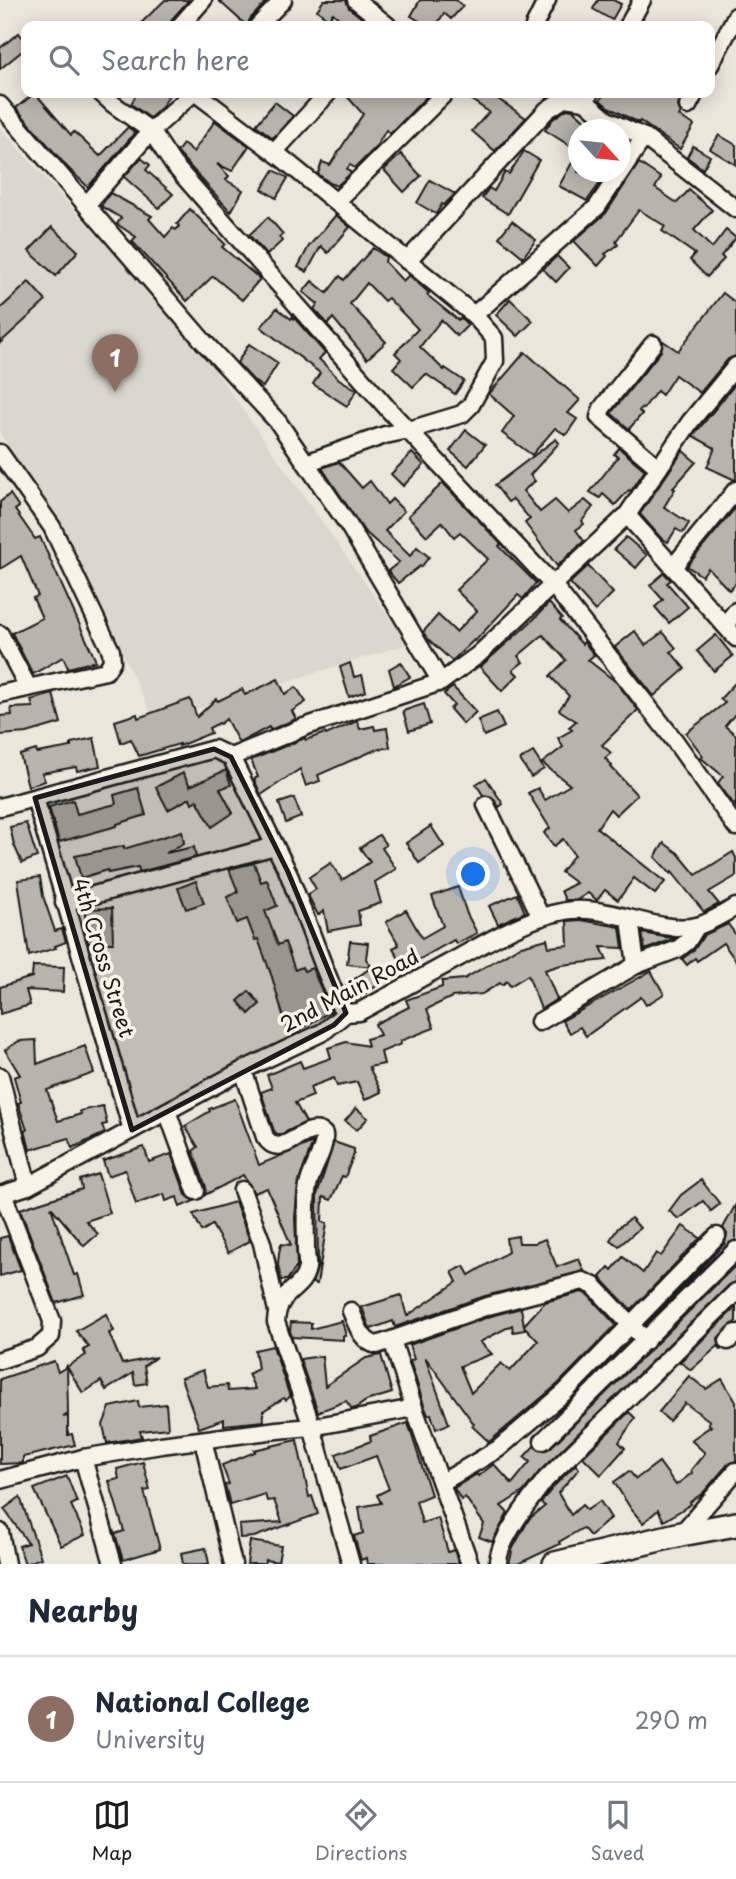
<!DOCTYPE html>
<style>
:root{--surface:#fff;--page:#f6f6f7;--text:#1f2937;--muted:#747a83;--line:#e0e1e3;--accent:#1c1c1c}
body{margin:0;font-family:"Playpen Sans",sans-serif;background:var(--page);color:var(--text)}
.compass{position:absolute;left:568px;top:119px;width:63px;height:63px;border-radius:50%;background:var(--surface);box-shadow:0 4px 18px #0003;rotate:117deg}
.you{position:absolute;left:474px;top:875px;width:24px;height:24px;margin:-18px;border:5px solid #fff;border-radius:50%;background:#1a73e8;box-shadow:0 0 0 10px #1a73e833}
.badge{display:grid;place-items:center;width:46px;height:46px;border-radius:50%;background:var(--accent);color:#fff;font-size:23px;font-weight:700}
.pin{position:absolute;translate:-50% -58px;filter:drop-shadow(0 2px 4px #0008)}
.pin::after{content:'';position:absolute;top:37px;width:24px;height:21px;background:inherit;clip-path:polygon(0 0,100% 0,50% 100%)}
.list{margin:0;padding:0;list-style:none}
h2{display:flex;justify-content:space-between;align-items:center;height:91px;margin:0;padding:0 28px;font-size:30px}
h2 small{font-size:23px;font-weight:400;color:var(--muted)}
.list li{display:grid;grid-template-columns:46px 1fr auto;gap:21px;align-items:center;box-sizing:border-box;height:126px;padding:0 28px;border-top:2px solid var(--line)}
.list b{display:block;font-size:26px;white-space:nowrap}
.list p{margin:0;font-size:23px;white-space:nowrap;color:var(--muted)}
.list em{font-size:23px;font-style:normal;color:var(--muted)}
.icon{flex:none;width:38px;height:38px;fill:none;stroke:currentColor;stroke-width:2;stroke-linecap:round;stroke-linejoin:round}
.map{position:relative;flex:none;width:736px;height:1564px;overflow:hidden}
.search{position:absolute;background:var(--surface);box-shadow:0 4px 18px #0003;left:21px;right:21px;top:21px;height:77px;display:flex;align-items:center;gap:18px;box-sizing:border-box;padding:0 24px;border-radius:14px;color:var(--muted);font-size:26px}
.sheet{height:217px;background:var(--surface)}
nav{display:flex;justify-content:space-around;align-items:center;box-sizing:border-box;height:98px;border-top:2px solid var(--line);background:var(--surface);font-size:19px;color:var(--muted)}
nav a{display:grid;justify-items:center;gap:4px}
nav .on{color:var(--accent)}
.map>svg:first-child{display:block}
</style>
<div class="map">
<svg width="736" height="1564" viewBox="0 0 736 1564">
<rect width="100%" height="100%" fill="#eae6dc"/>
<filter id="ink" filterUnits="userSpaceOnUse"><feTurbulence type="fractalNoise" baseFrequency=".0143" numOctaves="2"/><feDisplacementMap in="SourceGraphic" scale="14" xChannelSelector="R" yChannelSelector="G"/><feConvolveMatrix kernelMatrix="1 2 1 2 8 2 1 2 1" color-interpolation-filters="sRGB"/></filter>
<g filter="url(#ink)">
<path fill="#dad7ce" d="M0 128 201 350 408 644 155 722 104 614 0 433Z"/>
<g fill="#b6b4ac" stroke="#1c1c1c" stroke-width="2" fill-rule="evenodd">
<path d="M165 0H189L172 19 170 26H138Z"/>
<path d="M218 0H264L266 2 250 19 247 26Z"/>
<path d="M324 0H346L349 8 372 26H347L333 13 328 19 317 10Z"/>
<path d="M420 0H456L463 6 451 19 444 13 436 26H428L411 16Z"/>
<path d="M598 0H613L621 4 612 20 593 9Z"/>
<path d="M19 33 26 42V48L0 69V48Z"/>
<path d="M35 93 71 135 74 132 100 156 128 127 135 133 88 187 67 167 16 108Z"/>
<path d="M137 93H170L162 107 150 118 131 104Z"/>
<path d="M344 93H430L390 134 386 130 376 147 355 168 350 165 347 169 351 173 337 186 330 183 318 174 322 162 330 165 363 114Z"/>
<path d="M461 93H498L495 97 526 118 495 151 472 131 489 112Z"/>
<path d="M605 93H683L678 106 681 113 679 116 694 125 680 149 640 121 639 123 608 107 600 100Z"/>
<path d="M275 102 293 116 273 138 256 125Z"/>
<path d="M567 109 573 110 588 123 583 130H578V151L545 130 553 119Z"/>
<path d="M215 121 249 146 232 171 217 164 229 176 226 180 243 190 231 212 177 152 183 144 193 152Z"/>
<path d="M719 135 736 145V165L710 149Z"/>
<path d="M693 146 710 156 703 169 687 157Z"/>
<path d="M524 151 539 160 508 214 482 198 489 188 494 191 505 172 509 174Z"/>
<path d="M578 152V172H608L587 201 559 186Z"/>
<path d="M401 154 421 176 404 192 384 170Z"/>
<path d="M141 158 150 165 146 170 173 194 159 208 124 177Z"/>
<path d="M639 163 661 178 655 188 677 203 689 190 712 210 694 230 712 248 726 230 736 238 721 256 724 259 707 277 690 260 695 254 662 231 665 226 639 210 616 241 618 245 605 254 607 256 598 266 574 241 606 213Z"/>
<path d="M274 170 288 178 276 198 262 189Z"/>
<path d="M430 180 455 194 444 205 442 204 436 214 417 203Z"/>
<path d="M110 193 152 216 149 219 165 237 173 228 176 230 179 226 177 224 190 209 225 244 222 247 260 279 242 300 213 276 187 301 132 241 136 237 117 224 121 218 101 206Z"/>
<path d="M336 215 350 227 328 253 321 246 307 272 298 267 309 246Z"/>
<path d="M268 217 283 234 279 237 282 241 267 255 249 235Z"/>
<path d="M512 221 536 240 523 257 499 237Z"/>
<path d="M52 227 78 251 56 276 29 251Z"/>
<path d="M373 248 386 257 385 262 403 281 409 275 429 293 427 295 458 320 461 318 468 325 457 336 441 320 420 347 444 370 445 368 464 381 455 394 426 374 413 387 393 368 401 359 395 353 418 329 388 298 384 301 367 283 350 304 386 342 367 359 333 318 328 324 314 309 318 304 303 292 312 281 327 293 340 276 344 280Z"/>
<path d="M557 256 569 268 556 282 543 269Z"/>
<path d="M29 282 46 301 0 343V309Z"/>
<path d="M723 293 736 303V356L728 359 700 393 675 375 662 395 657 391 643 409 641 408 639 411 642 414 629 429 611 413 661 351 663 341 678 351Z"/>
<path d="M510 299 533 321 518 336 496 315Z"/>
<path d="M277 308 291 319 292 317 296 320 325 353 319 359 339 379 357 390 347 406 313 384 320 373 261 327Z"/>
<path d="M249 344 278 363 263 387 255 382 237 363Z"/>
<path d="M525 352 580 400 568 413 577 419 566 435 555 428 532 455 502 433 514 416 489 394Z"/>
<path d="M736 383V480H735L707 467 715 448 693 436Z"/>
<path d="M466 430 485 445 468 466 450 451Z"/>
<path d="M556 439 559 443 530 475 535 481 523 491 540 512 555 500 568 513 585 500 593 507 582 521 584 524 576 530 584 541 557 566 525 523 530 519 513 499 508 502 495 485Z"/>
<path d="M619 448 645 470 631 491 629 490 615 505 603 494 600 498 590 492 618 457 614 454Z"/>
<path d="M683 451 696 462 673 488 675 489 664 507 689 523 683 533 676 529 668 542 660 537 640 514Z"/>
<path d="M412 453 424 465 403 486 391 474Z"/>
<path d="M339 462 362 488 370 481 387 504 392 499 404 511 385 531 410 556 417 547 429 557 421 567 420 566 398 583 388 571 399 562 364 531 322 468Z"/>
<path d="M443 483 501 544 499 546 536 583 523 599 518 595 475 641 474 640 452 661 428 639 423 632 438 615 456 632 477 611 456 590 488 559 460 532 454 537 442 522 427 536 408 516Z"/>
<path d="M10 494 19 507 15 510 35 539 40 537 96 661 68 668 63 657 33 674 24 657 12 633 42 618 33 598 38 596 21 556 0 569V502Z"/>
<path d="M736 507V583L729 590 708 568 702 576 687 566Z"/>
<path d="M626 537 647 555 636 568 614 549Z"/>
<path d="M588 566 613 593 595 611 570 583Z"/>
<path d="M664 573 671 580 667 583 688 607 669 623 655 607 663 600 650 585Z"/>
<path d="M549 603 562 618 560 620 582 644 584 642 594 655 588 660 616 682 638 710 602 745 611 753 605 758 612 766 611 767 637 795 616 815 610 809 597 828 665 882 655 894 634 878 618 900 605 890 597 900 588 893 577 900H565L561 891 576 883 561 872 574 855 563 839 554 846 544 833 550 828 528 793 538 788 545 800 570 785 542 763 563 747 558 738 572 730 569 727 576 721 559 710 569 696 550 676 566 660 543 635 518 656 523 662 513 670 518 675 502 691 480 667 534 619Z"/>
<path d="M635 631 645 645 663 632 676 648 671 652 685 669 654 696 615 647Z"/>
<path d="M716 635 733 656 714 671 697 651Z"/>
<path d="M401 662 410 677 394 686 389 669Z"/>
<path d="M350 663 354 677 362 675 366 691 349 697 340 667Z"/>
<path d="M278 679 285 694 296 687 306 702 292 711 296 719 270 730 269 727 239 743 226 719 220 724 219 723 209 728 211 733 179 746V744L139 756 131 739 121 743 115 721 137 714 138 718 190 699 197 717 216 699 218 701 242 689 245 695Z"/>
<path d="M736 682V713L725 726 736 735V807L718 783 723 776 701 758 703 756 686 733 725 703 720 699Z"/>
<path d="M453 687 476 712 463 724 450 709 454 705 444 694Z"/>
<path d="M53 694 61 723 27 733 0 735V716L12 715 11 708 33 707 31 700Z"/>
<path d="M424 704 430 724 409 731 403 711Z"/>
<path d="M497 712 504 727 484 736 478 720Z"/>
<path d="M357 721 360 729 374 726 375 730 387 728 390 747 375 750 318 775 320 781 306 786 300 769 261 795 254 779 258 777 251 760 305 738 306 740 325 733 326 735Z"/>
<path d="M94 738 100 766 77 771 76 767 42 773 45 781 28 786 20 755 36 750 37 753 71 747V743Z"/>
<path d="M533 752 544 769 531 777 520 760Z"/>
<path d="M226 770 231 785 220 789 233 813 212 827 197 800 192 803 190 798 168 810 156 787 183 773 190 786Z"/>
<path d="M486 778 503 804 499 807 492 797 483 795 476 784Z"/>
<path d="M138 788 146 815 117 824V826L59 842 49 807 73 800 77 814 116 804 114 795Z"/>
<path d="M294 798 301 817 286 823 279 803Z"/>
<path d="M26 823 37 857 22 863 14 845 10 827Z"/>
<path d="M431 826 444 846 419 863 406 843Z"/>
<path d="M182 831 184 843 166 853 194 847 196 857 140 872 138 867 108 873 107 870 81 878 75 856 124 846V849Z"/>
<path d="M379 835 386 845 382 848 396 869 375 882 381 903 358 911 360 925 328 931 324 911 318 915 308 895 316 889 309 877 331 863 342 880 370 862 360 848Z"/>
<path d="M664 843 678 853 696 875 733 852 736 858V876L709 892 719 904 704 912 672 872 671 874 655 857Z"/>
<path d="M254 863 261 882 267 880 277 906 265 911 278 945 285 942 295 970 302 967 304 971 312 968 331 1011 289 1036 272 977 258 939 255 940 247 919 237 923 227 897 238 892 229 869Z"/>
<path d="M40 877 43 896 55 931 62 929 66 942 55 946 56 948 29 956 18 880Z"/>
<path d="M196 881 204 903 186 909 178 888Z"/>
<path d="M458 887 467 914 477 933 456 944 454 940 404 968 393 948 399 945 386 922 406 910 422 938 443 926 432 896Z"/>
<path d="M517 894 525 912 498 924 489 906Z"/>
<path d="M112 908 113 943H88L85 933V909Z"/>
<path d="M581 920 620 927 623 948 601 947 607 960 561 965 545 970 557 999 541 1009 528 975 510 986 507 981 502 985 500 983 482 994 452 997 427 1009 434 1028 400 1041 401 1044 381 1052 384 1064 369 1067 381 1092 365 1100 357 1082 337 1086 334 1078 310 1087 313 1096 295 1103 306 1122 282 1134H277L274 1131 261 1092 272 1088 267 1075 300 1061 303 1068 331 1058 328 1048 346 1042 368 1046 366 1039 380 1035 375 1024 409 1007 406 1000 442 987V981L464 979 518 947 547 939 549 947 568 945 567 921Z"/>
<path d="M728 924 736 935V961L723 943 697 961 695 958 687 965 682 959 694 950 704 935Z"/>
<path d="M642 933 664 937 675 938 645 950Z"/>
<path d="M350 941 368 943 366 959 372 967 347 964Z"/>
<path d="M33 966 64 967 63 992 26 990 30 1005 0 1014V987L32 977Z"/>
<path d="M372 967 382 982 356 1000 346 985Z"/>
<path d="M651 971 664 994 646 1005 641 997 586 1036 580 1027 570 1033 562 1021Z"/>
<path d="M249 991 260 1004 249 1014 238 1001Z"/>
<path d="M36 1040 37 1064 85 1046 94 1073 47 1090 58 1121 81 1114 80 1111 103 1106 107 1124 102 1125 105 1133 72 1148 69 1138 30 1150 25 1130H27L18 1103 21 1102 14 1077 20 1075 5 1050 19 1041Z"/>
<path d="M235 1099 259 1165 313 1142 298 1184 295 1218 297 1266 287 1280H281L278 1265 279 1253 281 1244 291 1245 267 1188 254 1193 243 1175 205 1195 206 1187 193 1151 198 1147 185 1126 210 1111 209 1109Z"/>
<path d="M356 1108 368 1118 357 1130 345 1121Z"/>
<path d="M334 1142 354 1149V1154L345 1177 342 1176 331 1200 323 1197 322 1222 327 1223 317 1284 312 1283 318 1266 317 1195Z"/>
<path d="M144 1147 149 1162 171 1154 186 1195 194 1201 180 1207 177 1197 166 1201 164 1194 136 1204 125 1170 108 1176 103 1161Z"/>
<path d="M98 1174 110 1213 86 1221 98 1234 84 1246 51 1207 74 1275 78 1274 84 1295 56 1303 20 1209 82 1189 80 1180Z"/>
<path d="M701 1180 720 1204 711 1211 703 1201 679 1219 669 1211 681 1195Z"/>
<path d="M235 1202 250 1241 228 1253 212 1225 202 1231 193 1214Z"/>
<path d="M736 1204V1240L729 1243 645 1325 725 1243 727 1234 723 1228Z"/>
<path d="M631 1218 640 1228 619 1246 610 1240 618 1228Z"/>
<path d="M683 1226 700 1238 631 1310 600 1277 609 1267 612 1270 623 1257 643 1273 656 1253 661 1256Z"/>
<path d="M8 1236 21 1270 0 1276V1238Z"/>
<path d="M518 1236 519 1243H535L545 1239 557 1267 579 1259 584 1271 485 1296 395 1327 393 1321 371 1329 369 1326 362 1307 401 1295 407 1316 457 1282 452 1272 464 1266 469 1275 508 1252 506 1238Z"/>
<path d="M736 1265V1282L729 1285 539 1472 523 1492 501 1506 508 1513 492 1542 479 1537 484 1524 465 1497 461 1500 454 1488 477 1474 478 1476 494 1464 512 1484 530 1462 524 1457 534 1446 541 1451 550 1448Z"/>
<path d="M582 1292 588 1295 616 1325 558 1384 489 1442 472 1426 474 1424 425 1357 449 1424 436 1429 431 1414 428 1415 424 1405 410 1361 414 1359 409 1345 491 1316 521 1308 524 1325 545 1302ZM512 1325 513 1332 525 1330 524 1326 538 1341 510 1371 501 1363 471 1393 460 1366 492 1354 480 1342Z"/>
<path d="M736 1307V1321L718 1338 720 1348 718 1346 691 1370 680 1362Z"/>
<path d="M106 1314 114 1331 109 1333 122 1364 156 1357 144 1366 147 1383 135 1385 133 1373 106 1390 101 1381 83 1393 67 1367 68 1414 63 1417 68 1416V1435L72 1434 75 1445 23 1457V1463L0 1464V1379L54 1361 58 1372 86 1355 83 1350 89 1347 76 1331Z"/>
<path d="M342 1321 346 1336H343V1340L292 1337 290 1331 291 1322 311 1323V1329Z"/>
<path d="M273 1346 290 1397 286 1400 284 1398 263 1411 264 1421 224 1425V1419L199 1428 181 1378 203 1370 208 1387 227 1385 228 1391 255 1389 248 1374 258 1369 255 1350Z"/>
<path d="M381 1355 392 1393 366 1401 356 1408 352 1409 346 1401 318 1412 300 1359 322 1356 325 1386 366 1358Z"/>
<path d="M689 1376 706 1389 722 1379 736 1402V1461L728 1464 703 1493 690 1502 691 1504 664 1521 658 1510 643 1523 631 1509 614 1482 629 1471 636 1479 659 1462 676 1485 692 1473 691 1470 705 1453 691 1440 711 1426 708 1423 710 1421 685 1403 669 1421 659 1412Z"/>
<path d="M138 1401 139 1407 166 1404 168 1428 140 1431 142 1437 107 1443 103 1425 110 1407Z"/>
<path d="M629 1412 635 1418 619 1442 625 1448 601 1475 583 1457Z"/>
<path d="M408 1423 431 1495 416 1501 422 1523 438 1518 448 1552 454 1550 459 1564H367L366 1558 361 1560 354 1536 363 1533 359 1507 381 1503 377 1495 389 1489 376 1456 341 1469 336 1454 371 1441 370 1436Z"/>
<path d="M297 1440 309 1497 312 1496 318 1514 254 1537 240 1538 239 1525 282 1522 274 1500 267 1501 265 1494 230 1505 225 1485 229 1484 222 1465 255 1452 254 1450Z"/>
<path d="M143 1462 150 1490 144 1491 160 1549 123 1560 115 1534 124 1531 109 1481 119 1479 117 1469Z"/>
<path d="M576 1464 579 1469 558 1493 571 1515 582 1505 587 1510 600 1501 611 1518 590 1536 583 1528 559 1542 560 1544 518 1564H509L513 1548 529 1519 545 1506 541 1503 554 1486Z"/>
<path d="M67 1476 77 1502 71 1505 85 1535 61 1546 34 1489Z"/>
<path d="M20 1497 41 1558 25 1564 19 1546 28 1543 4 1509Z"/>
<path d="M250 1541 281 1546 278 1562 265 1560 264 1564H247Z"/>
<path d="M206 1548 209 1564H183L181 1553Z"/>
</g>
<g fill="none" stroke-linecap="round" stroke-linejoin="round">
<defs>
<g id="minor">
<path d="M356 0 388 26"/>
<path d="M180 26 203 0"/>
<path d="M258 26 283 0"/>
<path d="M534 26 547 0"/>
<path d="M628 26 642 0"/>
<path d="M710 65 736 16"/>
<path d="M101 93 113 104 151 131 173 164 389 410 554 586 675 741 736 827"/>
<path d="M196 93 282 158 474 315"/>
<path d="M590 93 585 101 607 120 644 137 736 209"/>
<path d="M0 105 203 341 278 422 349 526 441 682"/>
<path d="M688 106 695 93"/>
<path d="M274 152 328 93"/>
<path d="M336 202 445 93"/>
<path d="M87 204 151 131 193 93"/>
<path d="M407 261 547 110 565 98 585 101"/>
<path d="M653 344 602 408 599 417 659 468"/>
<path d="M0 453 52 527 111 651 112 661 106 671 0 694"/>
<path d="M306 463 385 435 409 430 462 414 471 405 495 361 494 338 474 315 597 207 644 137"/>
<path d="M627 515 736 638"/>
<path d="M673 567 736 490"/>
<path d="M725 625 736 611"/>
<path d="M0 634 28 687"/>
<path d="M231 757 304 727 441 682 478 655 627 515 690 422 736 366"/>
<path d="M231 757 288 872 324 967 339 1004 346 1013"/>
<path d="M35 798 132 1130"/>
<path d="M486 805 541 917"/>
<path d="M0 807 214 749 231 757"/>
<path d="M64 903 275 846"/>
<path d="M630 919 636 965"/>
<path d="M539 1022 636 965 678 949 687 942 697 926"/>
<path d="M243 1070 265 1137C282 1164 305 1118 324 1134 326 1150 311 1169 308 1186 304 1206 306 1230 306 1251 306 1256 308 1263 307 1268 302 1293 278 1288 276 1322L312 1427 351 1564"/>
<path d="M0 1076 28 1186"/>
<path d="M167 1111 196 1191"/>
<path d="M242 1190 262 1243 277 1311"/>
<path d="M0 1195 28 1186 243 1070 323 1032 346 1013 359 1012C392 994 425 976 458 958 492 939 527 918 565 911 608 903 657 935 697 926 710 923 724 913 736 907"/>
<path d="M351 1311C357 1324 361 1342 377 1345L488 1306 583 1281 594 1286 646 1341"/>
<path d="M392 1340 414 1408"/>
<path d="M728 1341 736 1333"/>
<path d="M0 1360 37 1348 51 1336 52 1321 3 1194"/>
<path d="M203 1440 233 1564"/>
<path d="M543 1441 736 1250"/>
<path d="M83 1458 113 1564"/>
<path d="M0 1480 83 1458 161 1445 277 1430 312 1427 414 1408 470 1564"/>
<path d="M441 1483 498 1449 565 1392 717 1236"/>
<path d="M0 1532 6 1564"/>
<path d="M681 1534 736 1471"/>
<path d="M498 1564C497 1541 532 1497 546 1479L736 1292"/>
</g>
<path id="secondary" d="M555 1564 681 1534 736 1524"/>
</defs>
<use href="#minor" stroke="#1c1c1c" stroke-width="21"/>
<use href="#secondary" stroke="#1c1c1c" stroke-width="28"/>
<use href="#minor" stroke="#f7f3e8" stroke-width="16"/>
<use href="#secondary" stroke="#f7f3e8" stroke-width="23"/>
</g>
</g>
<path fill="#1c1c1c" fill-opacity="0.2" stroke="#1c1c1c" stroke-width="5" stroke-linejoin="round" d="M214 749 231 757 288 872 346 1013 334 1025 132 1130 35 798Z"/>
<g text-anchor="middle" stroke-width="7" stroke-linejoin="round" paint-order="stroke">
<g font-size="21" fill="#1c1c1c" stroke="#f7f3e8">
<text transform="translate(103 958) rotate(73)" y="7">4th Cross Street</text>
<text transform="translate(350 991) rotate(-28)" y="7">2nd Main Road</text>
</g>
</g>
</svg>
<svg class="compass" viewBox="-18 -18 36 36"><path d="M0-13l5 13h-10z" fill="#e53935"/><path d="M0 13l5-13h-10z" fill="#747a83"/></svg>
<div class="you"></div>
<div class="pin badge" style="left:115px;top:392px;background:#8d6e63">1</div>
<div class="search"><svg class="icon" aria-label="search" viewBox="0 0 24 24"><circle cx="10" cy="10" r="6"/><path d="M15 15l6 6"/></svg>Search here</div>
</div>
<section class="sheet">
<h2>Nearby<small></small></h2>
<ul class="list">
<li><span class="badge" style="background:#8d6e63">1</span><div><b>National College</b><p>University</p></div><em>290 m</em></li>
</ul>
</section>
<nav>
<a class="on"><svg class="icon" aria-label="map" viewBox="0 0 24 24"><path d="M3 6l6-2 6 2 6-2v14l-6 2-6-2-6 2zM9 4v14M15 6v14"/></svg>Map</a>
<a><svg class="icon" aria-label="directions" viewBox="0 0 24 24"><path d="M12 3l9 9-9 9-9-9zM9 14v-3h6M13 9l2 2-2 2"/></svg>Directions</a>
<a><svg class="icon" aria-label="saved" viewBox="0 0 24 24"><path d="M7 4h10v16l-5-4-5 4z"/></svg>Saved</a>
</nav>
